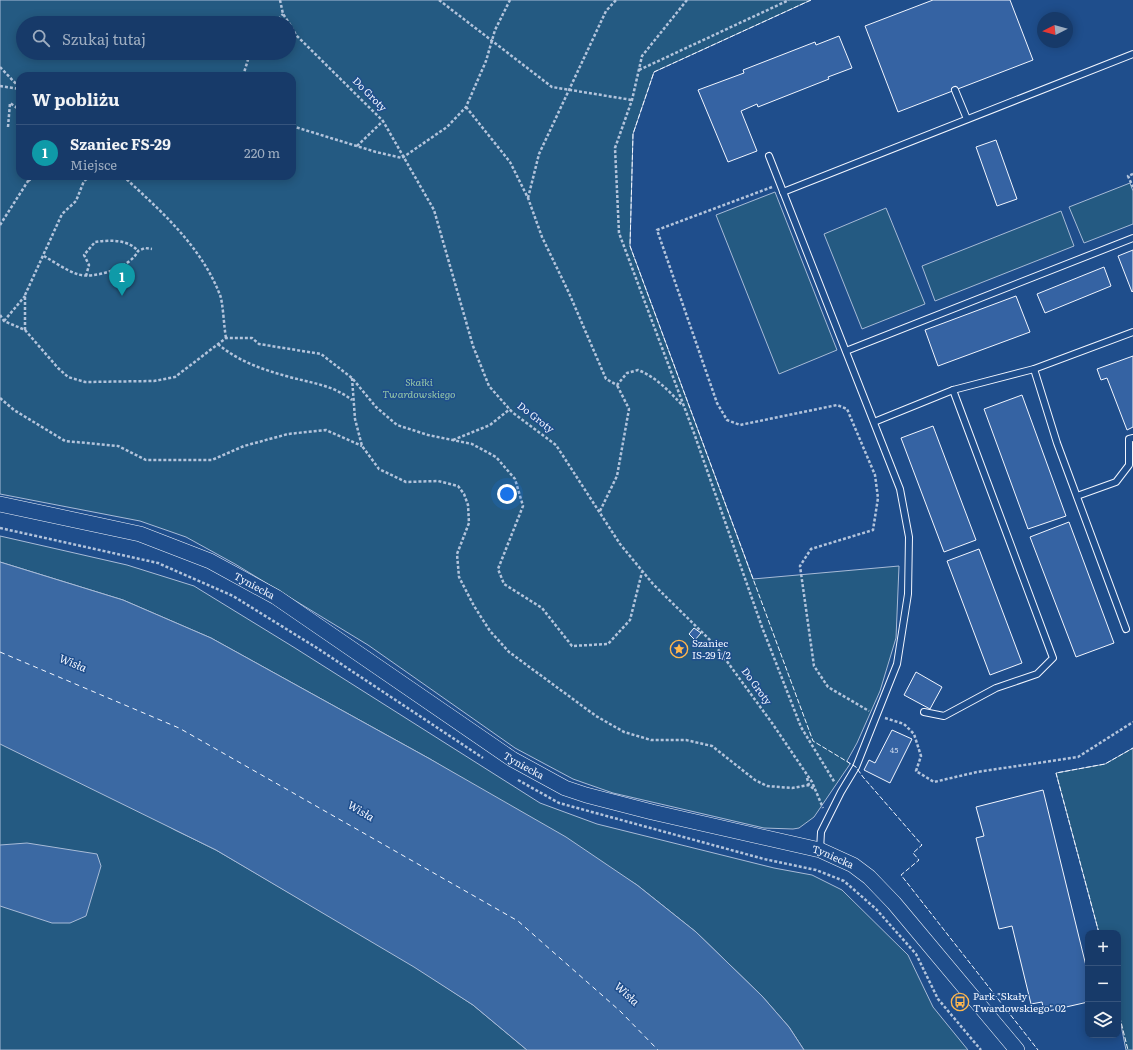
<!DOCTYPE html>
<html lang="pl">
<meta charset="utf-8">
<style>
:root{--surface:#173a69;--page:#20416f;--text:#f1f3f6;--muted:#9eadc0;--line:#36547d;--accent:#ffb74d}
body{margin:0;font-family:Literata,serif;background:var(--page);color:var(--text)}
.controls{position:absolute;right:12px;bottom:12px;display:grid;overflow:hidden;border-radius:8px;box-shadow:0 2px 10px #0003}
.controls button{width:36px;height:36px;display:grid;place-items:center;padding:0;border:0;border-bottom:1px solid var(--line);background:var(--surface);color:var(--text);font:20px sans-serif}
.compass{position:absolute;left:1037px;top:12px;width:36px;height:36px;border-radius:50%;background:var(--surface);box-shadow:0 2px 10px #0003;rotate:264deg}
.you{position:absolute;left:507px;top:494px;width:14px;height:14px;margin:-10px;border:3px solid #fff;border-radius:50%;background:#1a73e8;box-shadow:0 0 0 6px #1a73e833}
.badge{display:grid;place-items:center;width:26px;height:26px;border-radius:50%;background:var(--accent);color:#fff;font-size:13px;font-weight:700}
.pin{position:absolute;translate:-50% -33px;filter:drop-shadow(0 1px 2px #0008)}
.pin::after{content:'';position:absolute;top:21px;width:14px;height:12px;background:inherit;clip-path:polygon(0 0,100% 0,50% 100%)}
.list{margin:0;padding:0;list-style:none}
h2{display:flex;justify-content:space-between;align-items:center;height:52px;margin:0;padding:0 16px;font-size:17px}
h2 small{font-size:13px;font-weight:400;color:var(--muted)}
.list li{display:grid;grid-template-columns:26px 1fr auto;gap:12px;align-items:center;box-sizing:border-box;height:56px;padding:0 16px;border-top:1px solid var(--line)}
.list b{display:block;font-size:15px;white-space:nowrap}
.list p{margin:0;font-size:13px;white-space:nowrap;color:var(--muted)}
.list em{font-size:13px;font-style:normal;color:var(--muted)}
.icon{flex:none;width:22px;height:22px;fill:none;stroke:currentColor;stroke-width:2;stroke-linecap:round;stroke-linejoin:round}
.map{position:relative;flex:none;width:1133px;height:1050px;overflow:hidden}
.search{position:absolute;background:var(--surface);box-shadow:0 2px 10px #0003;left:16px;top:16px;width:280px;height:44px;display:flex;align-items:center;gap:10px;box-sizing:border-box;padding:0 14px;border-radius:22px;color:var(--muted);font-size:15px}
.panel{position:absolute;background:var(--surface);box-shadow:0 2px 10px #0003;left:16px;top:72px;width:280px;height:108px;border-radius:12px}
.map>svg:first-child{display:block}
</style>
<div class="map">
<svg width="1133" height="1050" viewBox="0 0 1133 1050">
<rect width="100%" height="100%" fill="#1f4e8c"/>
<g fill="#245a82" stroke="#a8bbd7" fill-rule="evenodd">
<path d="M0 0H811L654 72 633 134 630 246 753 579 899 566 896 638 880 691 857 743 847 761 850 764 814 817 799 828 793 829 764 828 613 793 573 779 515 748 368 645 235 564 186 537 140 521 0 494ZM23 23H289V53H23ZM20 76H292V176H20Z"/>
<path d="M1130 183 1133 191V224L1084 243 1069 207Z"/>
<path d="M775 192 837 350 779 374 716 215Z"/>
<path d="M886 208 925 304 862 329 824 234Z"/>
<path d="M1061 211 1074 246 935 301 922 266Z"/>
<path d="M0 536 127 565 194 586 295 648 540 803 597 824 774 868 812 875 842 890 908 955 933 1007 968 1050H804L789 1027 762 996 696 932 637 885 430 759 211 638 123 600 0 562Z"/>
<path d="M0 743 91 782 175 830 216 850 411 964 473 1005 527 1050H0Z"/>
<path d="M1133 748V1050H1126L1118 1010V933H1099L1056 773 1105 764Z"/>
</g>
<g fill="#3b69a3" stroke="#a8bbd7">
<path d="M0 562 123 600 211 638 430 759 566 837 637 885 696 932 762 996 789 1027 804 1050H527L473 1005 414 967 216 850 0 744Z"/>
<path d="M27 843 97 854 101 866 86 916 70 923H52L0 906V845Z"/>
</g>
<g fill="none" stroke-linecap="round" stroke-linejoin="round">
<path stroke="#f2f6ff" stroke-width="1" stroke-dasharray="5 4" stroke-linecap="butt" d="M0 652 179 728 518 921 620 1011 658 1050"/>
</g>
<g fill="#3563a3" stroke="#f2f6ff">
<path d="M933 0H1010L1033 60 898 112 865 26Z"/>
<path d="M839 36 852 68 828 77 829 79 758 107 757 104 741 111 757 151 728 162 698 90 744 73 743 70 815 42 816 45Z"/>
<path d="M996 140 1017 199 997 206 976 147Z"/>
<path d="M1133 250V291L1132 292 1118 256Z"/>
<path d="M1104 267 1111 286 1045 313 1037 294Z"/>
<path d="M1016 296 1030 332 938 366 925 330Z"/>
<path d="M1133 356V427L1127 430 1107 378 1101 380 1097 369Z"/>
<path d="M1022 395 1066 516 1028 529 984 409Z"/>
<path d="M933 426 976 540 944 552 901 438Z"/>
<path d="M1069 522 1114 643 1076 657 1030 537Z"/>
<path d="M979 549 1022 663 990 675 947 561Z"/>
<path d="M694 628 701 633 695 640 689 634Z"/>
<path d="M916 672 942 687 930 709 904 695Z"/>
<path d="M892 730 912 739 890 783 864 770 869 760 875 763Z"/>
<path d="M1043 790 1088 974V1002L1044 1012 1042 1002 1031 1004 1012 926 999 929 976 838 984 836 976 807Z"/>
</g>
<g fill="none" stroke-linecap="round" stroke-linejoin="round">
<defs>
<g id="service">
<path d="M955 90 967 119"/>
<path d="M769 156 900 489 909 537 908 594 897 664 856 767 841 792 821 832 820 850"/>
<path d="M783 192 1133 54"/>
<path d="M846 351 1133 238"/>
<path d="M1034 369 1057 443 1126 629"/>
<path d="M874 422 953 390 1034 369 1133 332"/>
<path d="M1077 496 1116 482 1129 465V439L1133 438"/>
<path d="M924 712 944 716 996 688 1037 674 1053 658 953 390"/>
</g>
<g id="tertiary">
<path id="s1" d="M0 504 140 534 210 561 276 597 512 759 565 788 586 795 652 812 820 850 853 865 869 877 894 903 1017 1050"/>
</g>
</defs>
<use href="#service" stroke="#f2f6ff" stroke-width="8"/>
<use href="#tertiary" stroke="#f2f6ff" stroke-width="16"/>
<g stroke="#b3c4dc" stroke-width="2.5" stroke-dasharray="3 2" stroke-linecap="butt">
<path d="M280 0 283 14 289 23"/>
<path d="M439 0 552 87 632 100"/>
<path d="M687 0 642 56 632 100 615 148 619 233 694 433 762 627 801 727 835 783"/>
<path d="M275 23 283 14"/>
<path d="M289 23 296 35 383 121 434 210 473 346 489 386 512 412 556 445 620 544 653 584 715 645 772 723 812 782 823 808"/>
<path d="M0 67 20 88"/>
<path d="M639 70 789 0"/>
<path d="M243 76 250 53"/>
<path d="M0 86 20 89"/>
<path d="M466 107 510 162 528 198 542 237 569 293 606 379 617 385 627 373 638 370C656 377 669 391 682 405"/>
<path d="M292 126 376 152 402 158 447 127 466 107 486 61 495 30 510 0"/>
<path d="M8 127 10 103 20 110"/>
<path d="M357 146 383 121"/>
<path d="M1133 174 1128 176 1133 187"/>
<path d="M123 176C161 211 201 246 220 295 223 302 224 328 226 338"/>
<path d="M28 181 36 176"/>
<path d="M772 187 657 230 717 403 727 420 740 425 837 405 847 409 875 475 878 498 873 530 811 549 800 566 814 666 828 687 869 711"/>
<path d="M528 198 539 154 606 11 616 0"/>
<path d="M0 225 28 181 29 176"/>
<path d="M44 256C54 262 66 270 77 274 94 280 131 267 138 251L145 248 152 249"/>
<path d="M86 276 89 265 84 255 95 242C110 240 128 239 138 251"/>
<path d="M0 315 4 321 25 330 58 368 68 377 85 382 154 381 175 377 226 338H252L259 344 321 354 352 378 376 407 397 425 428 435 472 444 496 457 515 479 523 506 498 569 504 584 542 608 572 646 608 644 630 620 642 572"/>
<path d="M4 321 25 296"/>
<path d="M25 330V295L62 214 76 201 84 181 91 176"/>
<path d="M218 344C238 361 261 369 286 376 310 383 331 384 352 400"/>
<path d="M352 378 355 419 362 446 379 469 406 482 438 481 458 486 464 494 468 505 469 523 457 554 459 577 474 606 490 631 509 652 596 716 624 732 651 740H686L712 746 755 780 767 786 792 788 809 785"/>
<path d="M0 398 14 410 65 441 118 446 146 460H212L244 446 288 434 326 430 362 446"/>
<path d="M453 440 490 425 510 409"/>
<path d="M600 511 617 476 629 409 617 385"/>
<path d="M0 528 158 563 233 596 317 648 483 758"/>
<path d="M885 718 904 724 914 734 921 756 916 771 934 782 977 772 1078 757 1133 722"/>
<path d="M807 778 809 785 815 790"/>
<path d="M518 780 559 803 764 859 816 870 844 881 876 909 916 954 938 999 981 1050"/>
</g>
<use href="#service" stroke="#1f4e8c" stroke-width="6"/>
<use href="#tertiary" stroke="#1f4e8c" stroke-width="15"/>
<g stroke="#f2f6ff" stroke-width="1" stroke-dasharray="5 2" stroke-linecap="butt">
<path d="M811 0 654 72 633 134 630 246 813 741 856 767 863 777 922 845 913 853 919 860 901 875 1038 1050"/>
<path d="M1099 933 1056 773 1105 764 1133 748"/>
<path d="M1118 1010 1128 1050"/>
</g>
</g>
<defs>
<symbol id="sight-ring" viewBox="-11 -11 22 22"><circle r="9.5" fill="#1f4e8c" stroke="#ffb74d" stroke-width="1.5"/><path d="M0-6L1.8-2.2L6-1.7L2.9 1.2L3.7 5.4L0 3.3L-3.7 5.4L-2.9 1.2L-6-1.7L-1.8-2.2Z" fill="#ffb74d"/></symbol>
<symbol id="bus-ring" viewBox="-11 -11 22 22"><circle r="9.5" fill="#1f4e8c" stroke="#ffb74d" stroke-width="1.5"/><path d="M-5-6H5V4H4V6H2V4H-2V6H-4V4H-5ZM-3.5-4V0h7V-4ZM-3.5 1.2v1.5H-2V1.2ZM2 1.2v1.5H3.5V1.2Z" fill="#ffb74d"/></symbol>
</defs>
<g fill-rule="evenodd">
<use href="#sight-ring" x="669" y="639" width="20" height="20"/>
<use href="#bus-ring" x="950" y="992" width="20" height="20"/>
</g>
<g text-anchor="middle" stroke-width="3" stroke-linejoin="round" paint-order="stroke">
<g font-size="8" fill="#c3d1e8">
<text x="894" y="753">45</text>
</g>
<g font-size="10" fill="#f2f6ff" stroke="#1f4e8c">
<text transform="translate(370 94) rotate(45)" y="4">Do Groty</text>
<text transform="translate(536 417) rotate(38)" y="4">Do Groty</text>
<text dy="4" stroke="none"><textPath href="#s1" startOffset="269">Tyniecka</textPath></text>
<text transform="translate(757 686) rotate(54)" y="4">Do Groty</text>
<text dy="4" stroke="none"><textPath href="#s1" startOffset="593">Tyniecka</textPath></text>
<text dy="4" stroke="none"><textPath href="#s1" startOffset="917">Tyniecka</textPath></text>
</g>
<g font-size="10" font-style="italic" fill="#97c8a6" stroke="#1f4e8c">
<text x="419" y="386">Skałki<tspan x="419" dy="12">Twardowskiego</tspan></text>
</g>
<g font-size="10" fill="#f2f6ff" stroke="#1f4e8c" text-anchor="start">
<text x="692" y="647">Szaniec<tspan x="692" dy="12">IS-29 1/2</tspan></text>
<text x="973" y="1000">Park "Skały<tspan x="973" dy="12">Twardowskiego" 02</tspan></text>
</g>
<g font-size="11" font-style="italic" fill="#f2f6ff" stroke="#1f4e8c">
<text transform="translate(73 663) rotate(23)" y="4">Wisła</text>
<text transform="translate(361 811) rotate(30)" y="4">Wisła</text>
<text transform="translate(627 994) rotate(43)" y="4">Wisła</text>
</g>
</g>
</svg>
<div class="controls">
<button>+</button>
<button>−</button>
<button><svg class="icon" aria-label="layers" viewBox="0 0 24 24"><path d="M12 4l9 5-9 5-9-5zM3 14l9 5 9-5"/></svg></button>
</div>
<svg class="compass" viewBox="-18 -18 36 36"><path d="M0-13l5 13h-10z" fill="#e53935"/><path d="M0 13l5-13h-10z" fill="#9eadc0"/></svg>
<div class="you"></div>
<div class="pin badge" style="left:122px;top:296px;background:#0f9aa8">1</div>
<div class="search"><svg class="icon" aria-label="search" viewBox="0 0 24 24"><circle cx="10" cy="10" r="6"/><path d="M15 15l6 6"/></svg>Szukaj tutaj</div>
<section class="panel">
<h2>W pobliżu<small></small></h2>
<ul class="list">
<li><span class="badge" style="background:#0f9aa8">1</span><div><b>Szaniec FS-29</b><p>Miejsce</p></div><em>220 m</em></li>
</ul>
</section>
</div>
